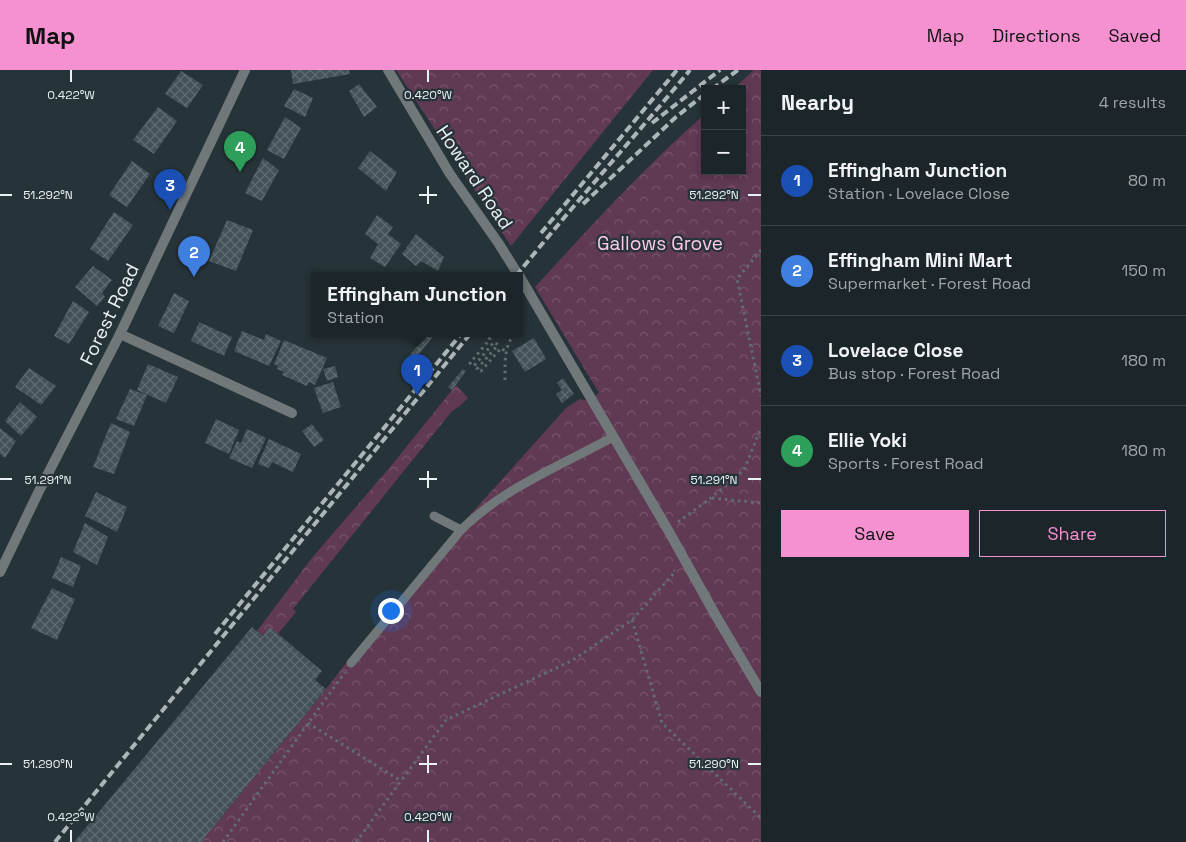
<!DOCTYPE html>
<meta charset="utf-8">
<style>
:root{--surface:#1c262a;--page:#252e32;--text:#f1f3f6;--muted:#a0a5a8;--line:#3a4347;--accent:#f590d1}
body{margin:0;font-family:"Space Grotesk",sans-serif;background:var(--page);color:var(--text)}
.controls{position:absolute;right:15px;top:15px;display:grid;overflow:hidden;border-radius:0px;box-shadow:0 2px 8px #0003}
.controls button{width:45px;height:45px;display:grid;place-items:center;padding:0;border:0;border-bottom:1px solid var(--line);background:var(--surface);color:var(--text);font:25px sans-serif}
.you{position:absolute;left:390px;top:540px;width:18px;height:18px;margin:-12px;border:4px solid #fff;border-radius:50%;background:#1a73e8;box-shadow:0 0 0 8px #1a73e833}
.badge{display:grid;place-items:center;width:32px;height:32px;border-radius:50%;background:var(--accent);color:#fff;font-size:16px;font-weight:700}
.pin{position:absolute;translate:-50% -41px;filter:drop-shadow(0 1px 2px #0008)}
.pin::after{content:'';position:absolute;top:26px;width:18px;height:15px;background:inherit;clip-path:polygon(0 0,100% 0,50% 100%)}
.popup{position:absolute;left:311px;top:202px;width:212px;height:65px;box-sizing:border-box;display:grid;place-content:center;border-radius:0px;background:var(--surface);filter:drop-shadow(0 1px 4px #0005);font-size:16px;white-space:nowrap;color:var(--muted)}
.popup b{font-size:19px;color:var(--text)}
.popup::after{content:'';position:absolute;left:50%;top:100%;margin-left:-10px;border:10px solid transparent;border-top-color:var(--surface)}
.list{margin:0;padding:0;list-style:none}
h2{display:flex;justify-content:space-between;align-items:center;height:65px;margin:0;padding:0 20px;font-size:21px}
h2 small{font-size:16px;font-weight:400;color:var(--muted)}
.list li{display:grid;grid-template-columns:32px 1fr auto;gap:15px;align-items:center;box-sizing:border-box;height:90px;padding:0 20px;border-top:1px solid var(--line)}
.list b{display:block;font-size:19px;white-space:nowrap}
.list p{margin:0;font-size:16px;white-space:nowrap;color:var(--muted)}
.list em{font-size:16px;font-style:normal;color:var(--muted)}
.actions{display:flex;gap:10px;padding:15px 20px}
.actions a{flex:1;padding:11px 0;border:1px solid var(--accent);border-radius:0px;text-align:center;font-size:18px;color:var(--accent)}
.actions .main{background:var(--accent);color:#111}
.map{position:relative;flex:none;width:761px;height:772px;overflow:hidden}
header{display:flex;align-items:center;gap:30px;box-sizing:border-box;height:70px;padding:0 25px;background:var(--accent);color:#111}
header strong{font-size:24px}
nav{display:flex;gap:28px;margin-inline-start:auto;font-size:18px}
main{display:flex}
aside{flex:1;background:var(--surface)}
.map>svg:first-child{display:block}
</style>
<header>
<strong>Map</strong>
<nav><a>Map</a><a>Directions</a><a>Saved</a></nav>
</header>
<main>
<div class="map">
<svg width="761" height="772" viewBox="0 0 761 772">
<defs>
<pattern id="forest-crowns" width="20" height="18" patternUnits="userSpaceOnUse" patternTransform="scale(1.25)"><rect width="20" height="18" fill="#603952"/><path d="M2 6a3 3 0 1 1 6 0M12 15a3 3 0 1 1 6 0" fill="none" stroke="#77566c"/></pattern>
<pattern id="building-cross-hatch" width="8" height="8" patternUnits="userSpaceOnUse" patternTransform="scale(1.25)"><rect width="8" height="8" fill="#445257"/><path d="M0 0l8 8M0 8l8-8" fill="none" stroke="#5f6b70"/></pattern>
</defs>
<rect width="100%" height="100%" fill="#263338"/>
<g fill="url(#forest-crowns)">
<path d="M396 0H653L511 176Z"/>
<path d="M754 0H761V772H201L326 619 350 588 462 454 566 338 580 329 588 331 599 323 535 217C590 157 644 97 705 44V101H742V19H733Z"/>
<path d="M456 315 468 328 460 336 452 341 293 539 296 542 278 564 270 558 263 566 257 561 311 489 391 396Z"/>
</g>
<g fill="url(#building-cross-hatch)">
<path d="M291 0H349L350 4 293 14Z"/>
<path d="M181 1 203 15 187 38 165 24Z"/>
<path d="M359 14 377 37 364 47 349 21Z"/>
<path d="M294 19 313 28 305 47 284 36Z"/>
<path d="M158 37 177 51 154 84 133 70Z"/>
<path d="M285 47 301 58 284 89 267 80Z"/>
<path d="M370 81 397 102 386 121 358 98Z"/>
<path d="M263 88 279 100 262 131 245 123Z"/>
<path d="M132 91 150 104 127 137 109 125Z"/>
<path d="M114 142 133 155 108 191 90 179Z"/>
<path d="M377 145 393 157 388 164 401 174 385 197 370 188 378 174 365 164Z"/>
<path d="M227 150 253 160 236 201 209 191Z"/>
<path d="M416 164 444 187 438 201 421 191 416 196 402 184Z"/>
<path d="M93 196 112 210 102 223 105 227 97 236 75 217Z"/>
<path d="M174 223 189 231 174 263 158 256Z"/>
<path d="M73 231 89 242 69 274 54 266Z"/>
<path d="M199 252 232 267 224 286 191 271Z"/>
<path d="M242 261 264 270 266 264 281 271 269 296 234 281Z"/>
<path d="M427 264H435L407 299 402 295Z"/>
<path d="M534 268 546 289 525 302 512 281Z"/>
<path d="M284 270 327 288 315 315 309 312 307 316 282 305 284 302 277 299 278 296 274 294Z"/>
<path d="M148 294 178 307 166 333 137 320Z"/>
<path d="M335 296 338 307 327 311 323 299Z"/>
<path d="M29 298 56 316 41 335 15 317Z"/>
<path d="M463 299 466 301 452 320 448 317Z"/>
<path d="M563 308 574 324 562 333 556 324 562 320 557 313Z"/>
<path d="M333 312 341 337 323 343 314 318Z"/>
<path d="M130 319 147 325 134 356 116 349Z"/>
<path d="M20 332 37 347 21 366 5 351Z"/>
<path d="M216 349 239 360 229 384 205 373Z"/>
<path d="M111 353 130 362 114 404 93 397Z"/>
<path d="M312 354 324 370 314 377 302 361Z"/>
<path d="M0 358 16 371 5 388 0 384Z"/>
<path d="M247 359 266 368 252 398 229 388 237 371 241 373Z"/>
<path d="M269 369 301 384 293 402 272 392 269 398 258 394Z"/>
<path d="M96 422 127 437 117 462 85 446Z"/>
<path d="M85 453 108 467 97 495 73 482Z"/>
<path d="M61 487 81 496 73 517 52 508Z"/>
<path d="M52 518 75 529 57 570 31 558Z"/>
<path d="M252 557 263 566 270 557 322 601 315 610 326 619 201 772H74Z"/>
</g>
<g fill="none" stroke-linecap="round" stroke-linejoin="round">
<g stroke="#616d71" stroke-width="3" stroke-dasharray="2.5 4" stroke-linecap="butt">
<path d="M761 180 737 209 761 326"/>
<path d="M520 249 522 253 520 257"/>
<path d="M483 264 490 269 470 293 474 296 494 272 498 275 477 299 481 301 501 278 505 281"/>
<path d="M505 310C505 292 504 278 514 264"/>
<path d="M712 428 761 433"/>
<path d="M678 452 711 428 744 400 761 358"/>
<path d="M632 550 662 653 761 748"/>
<path d="M308 653 401 711"/>
<path d="M223 772 345 602"/>
<path d="M356 772 446 650 573 590 632 550 675 502 674 500"/>
</g>
<g stroke="#71787a" stroke-width="9">
<path d="M434 446 461 460"/>
<path d="M351 593 461 460C503 418 562 395 613 367"/>
</g>
<path stroke="#71787a" stroke-width="10" d="M120 264 292 343"/>
<g stroke="#71787a" stroke-width="10">
<path d="M388 0 450 104 499 174 519 206"/>
<path d="M520 207 668 460 716 546 761 622"/>
<path d="M0 502 39 421 120 264 245 0"/>
</g>
<g stroke="#acb6b9" stroke-width="4" stroke-dasharray="8 4" stroke-linecap="butt">
<path d="M712 19 738 0"/>
<path d="M652 53 720 0"/>
<path d="M583 134 676 47 705 24"/>
<path d="M541 163 677 0"/>
<path d="M516 206C572 136 633 69 690 0"/>
<path d="M215 564 461 264"/>
<path d="M55 772 470 264"/>
</g>
</g>
<path fill="none" stroke="#e9f1f4" stroke-width="2" d="M71 0V12M428 0V12M428 116V134M0 125H12M419 125H437M748 125H761M428 401V418M0 409H12M419 409H437M748 409H761M428 685V703M0 694H12M419 694H437M748 694H761M71 760V772M428 760V772"/>
<g text-anchor="middle" stroke-width="4.5" stroke-linejoin="round" paint-order="stroke">
<g font-size="19" fill="#e9f1f4" stroke="#263338">
<text transform="translate(475 107) rotate(56)" y="7">Howard Road</text>
<text transform="translate(109 244) rotate(-64)" y="7">Forest Road</text>
</g>
<g font-size="19" fill="#fec9e9" stroke="#263338">
<text x="660" y="180">Gallows Grove</text>
</g>
</g>
<g font-size="12" text-anchor="middle" fill="#e9f1f4" stroke="#263338" stroke-width="4.5" stroke-linejoin="round" paint-order="stroke">
<text x="71" y="29">0.422°W</text>
<text x="428" y="29">0.420°W</text>
<text x="48" y="129">51.292°N</text>
<text x="714" y="129">51.292°N</text>
<text x="48" y="414">51.291°N</text>
<text x="714" y="414">51.291°N</text>
<text x="48" y="698">51.290°N</text>
<text x="714" y="698">51.290°N</text>
<text x="71" y="751">0.422°W</text>
<text x="428" y="751">0.420°W</text>
</g>
</svg>
<div class="controls">
<button>+</button>
<button>−</button>
</div>
<div class="you"></div>
<div class="pin badge" style="left:417px;top:325px;background:#1a4fb4">1</div>
<div class="popup"><b>Effingham Junction</b>Station</div>
<div class="pin badge" style="left:194px;top:207px;background:#3f7fe0">2</div>
<div class="pin badge" style="left:170px;top:140px;background:#1a4fb4">3</div>
<div class="pin badge" style="left:240px;top:102px;background:#2e9e5b">4</div>
</div>
<aside>
<h2>Nearby<small>4 results</small></h2>
<ul class="list">
<li><span class="badge" style="background:#1a4fb4">1</span><div><b>Effingham Junction</b><p>Station · Lovelace Close</p></div><em>80 m</em></li>
<li><span class="badge" style="background:#3f7fe0">2</span><div><b>Effingham Mini Mart</b><p>Supermarket · Forest Road</p></div><em>150 m</em></li>
<li><span class="badge" style="background:#1a4fb4">3</span><div><b>Lovelace Close</b><p>Bus stop · Forest Road</p></div><em>180 m</em></li>
<li><span class="badge" style="background:#2e9e5b">4</span><div><b>Ellie Yoki</b><p>Sports · Forest Road</p></div><em>180 m</em></li>
</ul>
<div class="actions"><a class="main">Save</a><a>Share</a></div>
</aside>
</main>
